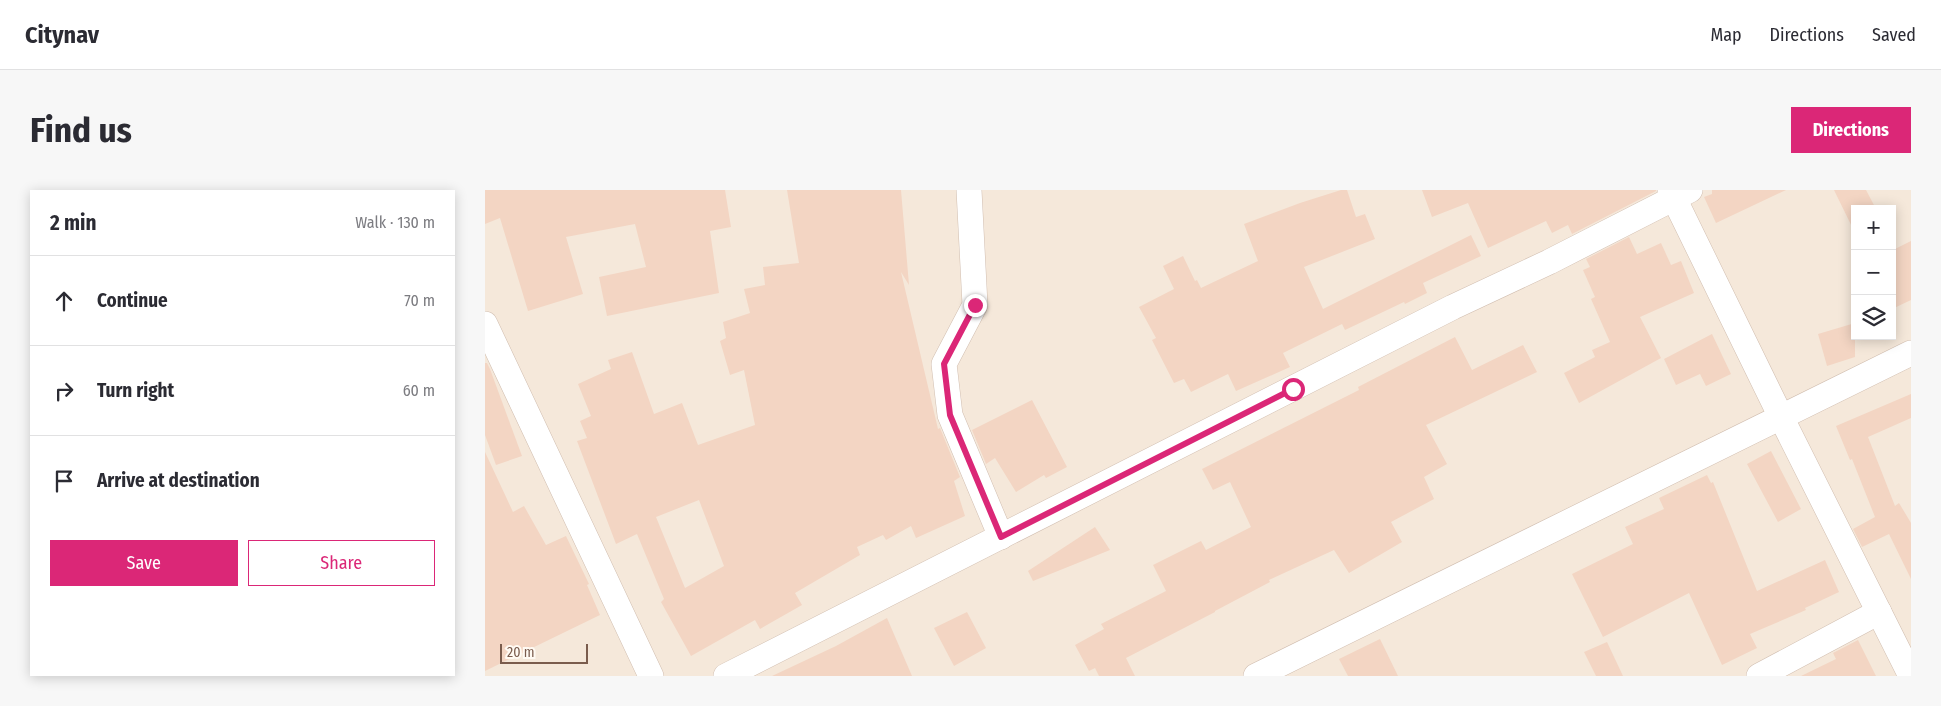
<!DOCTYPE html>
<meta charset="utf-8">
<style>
:root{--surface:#fff;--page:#f7f7f7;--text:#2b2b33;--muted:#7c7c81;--line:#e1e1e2;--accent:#db2777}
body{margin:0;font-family:"Fira Sans Condensed",sans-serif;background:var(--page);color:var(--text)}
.controls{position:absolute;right:15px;top:15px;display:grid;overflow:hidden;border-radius:0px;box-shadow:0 2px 12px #0003}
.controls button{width:45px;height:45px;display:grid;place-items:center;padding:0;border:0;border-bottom:1px solid var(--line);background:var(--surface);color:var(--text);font:25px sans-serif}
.scale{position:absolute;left:15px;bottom:12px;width:88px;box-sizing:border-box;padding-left:5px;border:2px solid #7a5c4d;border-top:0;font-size:14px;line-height:18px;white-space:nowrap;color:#7a5c4d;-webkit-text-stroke:4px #fffaf3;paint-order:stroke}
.stop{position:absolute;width:15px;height:15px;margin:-11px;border:4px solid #db2777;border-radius:50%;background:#fff}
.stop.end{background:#db2777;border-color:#fff;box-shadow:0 1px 5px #0008}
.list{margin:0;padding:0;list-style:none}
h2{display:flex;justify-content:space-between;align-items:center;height:65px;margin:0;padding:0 20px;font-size:21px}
h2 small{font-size:16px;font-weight:400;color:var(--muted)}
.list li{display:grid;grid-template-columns:32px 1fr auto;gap:15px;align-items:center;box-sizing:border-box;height:90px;padding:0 20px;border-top:1px solid var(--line)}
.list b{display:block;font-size:19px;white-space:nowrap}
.list em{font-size:16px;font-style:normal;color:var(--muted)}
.actions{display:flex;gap:10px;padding:15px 20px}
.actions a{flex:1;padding:11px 0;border:1px solid var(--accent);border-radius:0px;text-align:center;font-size:18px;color:var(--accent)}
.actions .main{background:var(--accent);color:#fff}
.icon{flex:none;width:28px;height:28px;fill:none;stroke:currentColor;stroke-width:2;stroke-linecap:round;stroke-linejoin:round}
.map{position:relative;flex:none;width:1426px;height:486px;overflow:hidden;border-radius:0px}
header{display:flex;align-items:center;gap:30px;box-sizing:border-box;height:70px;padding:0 25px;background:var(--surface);border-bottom:1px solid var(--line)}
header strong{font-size:24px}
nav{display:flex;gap:28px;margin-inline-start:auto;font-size:18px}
.intro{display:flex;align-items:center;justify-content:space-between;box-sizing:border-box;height:120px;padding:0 30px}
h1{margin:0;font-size:35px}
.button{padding:12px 22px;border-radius:0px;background:var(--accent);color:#fff;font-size:18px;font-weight:700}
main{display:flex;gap:30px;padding:0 30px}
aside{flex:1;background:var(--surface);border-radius:0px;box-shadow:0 2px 12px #0003}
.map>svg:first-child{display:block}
</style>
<header>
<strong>Citynav</strong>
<nav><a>Map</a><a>Directions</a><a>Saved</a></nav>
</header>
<div class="intro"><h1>Find us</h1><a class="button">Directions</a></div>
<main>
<aside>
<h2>2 min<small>Walk · 130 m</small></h2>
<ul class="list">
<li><svg class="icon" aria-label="ahead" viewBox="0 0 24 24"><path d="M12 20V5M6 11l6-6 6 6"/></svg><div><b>Continue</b></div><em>70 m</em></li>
<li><svg class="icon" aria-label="right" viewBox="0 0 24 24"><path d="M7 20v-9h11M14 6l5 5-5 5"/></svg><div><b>Turn right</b></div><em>60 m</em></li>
<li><svg class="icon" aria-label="arrive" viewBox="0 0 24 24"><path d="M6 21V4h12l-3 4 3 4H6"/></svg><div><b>Arrive at destination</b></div></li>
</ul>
<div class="actions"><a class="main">Save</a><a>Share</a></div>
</aside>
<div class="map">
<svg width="1426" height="486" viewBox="0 0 1426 486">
<rect width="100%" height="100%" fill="#fdf6ec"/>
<path fill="#f5e8da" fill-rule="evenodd" d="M0 0H1426V486H0ZM1370 19H1407V146H1370Z"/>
<g fill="#f3d5c3" fill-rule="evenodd">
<path d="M0 0H240L246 37 225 41 234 103 122 126 114 87 161 77 150 34 81 47 98 104 43 121 15 28 0 34Z"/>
<path d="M302 0H416L424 95 416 82 453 239 455 238 475 287 469 291 480 326 431 348 426 336 401 350 398 345 372 357 375 365 310 403 317 415 275 439 270 430 206 466 176 412 179 409 152 344 131 354 92 251 102 248 95 231 106 226 93 194 126 179 123 170 147 162 169 224 197 213 213 255 270 235 259 180 245 185 235 151 241 148 238 132 265 123 259 99 280 95 278 77 314 73ZM214 310 239 376 200 398 171 327Z"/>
<path d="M856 0H862L871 27 880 24 890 49 819 77 838 119 986 45 996 66 938 93 942 103 920 114 919 112 860 140 857 134 798 163 805 177 751 201 743 184 706 202 699 189 689 193 667 150 671 148 654 117 689 99 678 76 698 66 710 91 712 90 716 98 773 71 759 34 815 13Z"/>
<path d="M937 0H1171V1L1087 44 1083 35 1067 43 1061 31 1003 58 983 13 947 27Z"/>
<path d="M1227 0H1301L1231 33 1219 7 1227 4Z"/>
<path d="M1349 0H1381L1391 19H1370V43Z"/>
<path d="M1144 47 1152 64 1176 53 1186 75 1196 71 1209 103 1155 127 1176 168 1094 213 1079 183 1110 167 1107 160 1125 152 1106 109 1110 107 1098 80 1105 77 1101 69Z"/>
<path d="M1426 51V110L1407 119V53L1410 59Z"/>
<path d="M1370 133V167L1342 176 1333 144Z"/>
<path d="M1227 144 1246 184 1221 196 1215 184 1191 195 1179 169Z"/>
<path d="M970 147 987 180 1038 155 1052 182 941 235 962 274 939 287 949 309 906 332 917 352 864 383 849 360 784 390 785 392 730 421V422L641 468 650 486H614L610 478 604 481 590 455 619 439 616 434 681 401 668 375 716 351 721 360 766 337 745 292 728 300 717 279 874 200 873 197Z"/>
<path d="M0 173H2L5 179 37 266 11 275 0 245Z"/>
<path d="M1426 204V228L1383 247 1410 316 1414 313 1426 333V389L1404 344 1377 357 1368 339 1390 327 1367 269 1365 270 1351 236Z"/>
<path d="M547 210 582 277 561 288 559 285 531 302 510 268 501 274 487 240Z"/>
<path d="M1286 261 1316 319 1293 332 1262 274Z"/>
<path d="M0 262 28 322 39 316 61 355 81 346 104 394 102 395 115 425 0 481Z"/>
<path d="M1222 285 1226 293 1228 292 1272 401 1340 370 1354 402 1320 418 1321 420 1265 444 1272 458 1237 475 1204 403 1118 447 1087 384 1148 354 1140 337 1179 319 1174 308Z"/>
<path d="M610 337 625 360 548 391 543 381Z"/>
<path d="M482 422 501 458 469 476 449 438Z"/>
<path d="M402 428 427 486H287L351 456Z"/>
<path d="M895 449 913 486H863L854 469Z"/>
<path d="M1373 450 1391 486H1316L1351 469 1348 463Z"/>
<path d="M1122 452 1138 486H1111L1099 462Z"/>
</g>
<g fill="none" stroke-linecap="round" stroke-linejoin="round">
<defs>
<g id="minor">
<path d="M484 0 490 115 459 174 465 225 516 347"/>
<path d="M1185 0 1296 227 1426 486"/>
<path d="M0 134 166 486"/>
<path d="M241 486 968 117 1064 72 1205 0"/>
<path d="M771 486 1426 163"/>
<path d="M1274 486 1394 422"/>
</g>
</defs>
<use href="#minor" stroke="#d1beb0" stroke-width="26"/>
<use href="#minor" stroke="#fff" stroke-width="25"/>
</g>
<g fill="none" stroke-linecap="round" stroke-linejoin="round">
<path stroke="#db2777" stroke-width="6" d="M490 115 459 174 465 225 516 347 808 199"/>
</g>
</svg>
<div class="controls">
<button>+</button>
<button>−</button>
<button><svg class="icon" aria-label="layers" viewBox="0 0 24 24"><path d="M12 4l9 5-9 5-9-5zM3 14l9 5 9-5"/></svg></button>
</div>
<div class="scale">20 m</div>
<div class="stop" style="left:808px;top:199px"></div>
<div class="stop end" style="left:490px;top:115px"></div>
</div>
</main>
